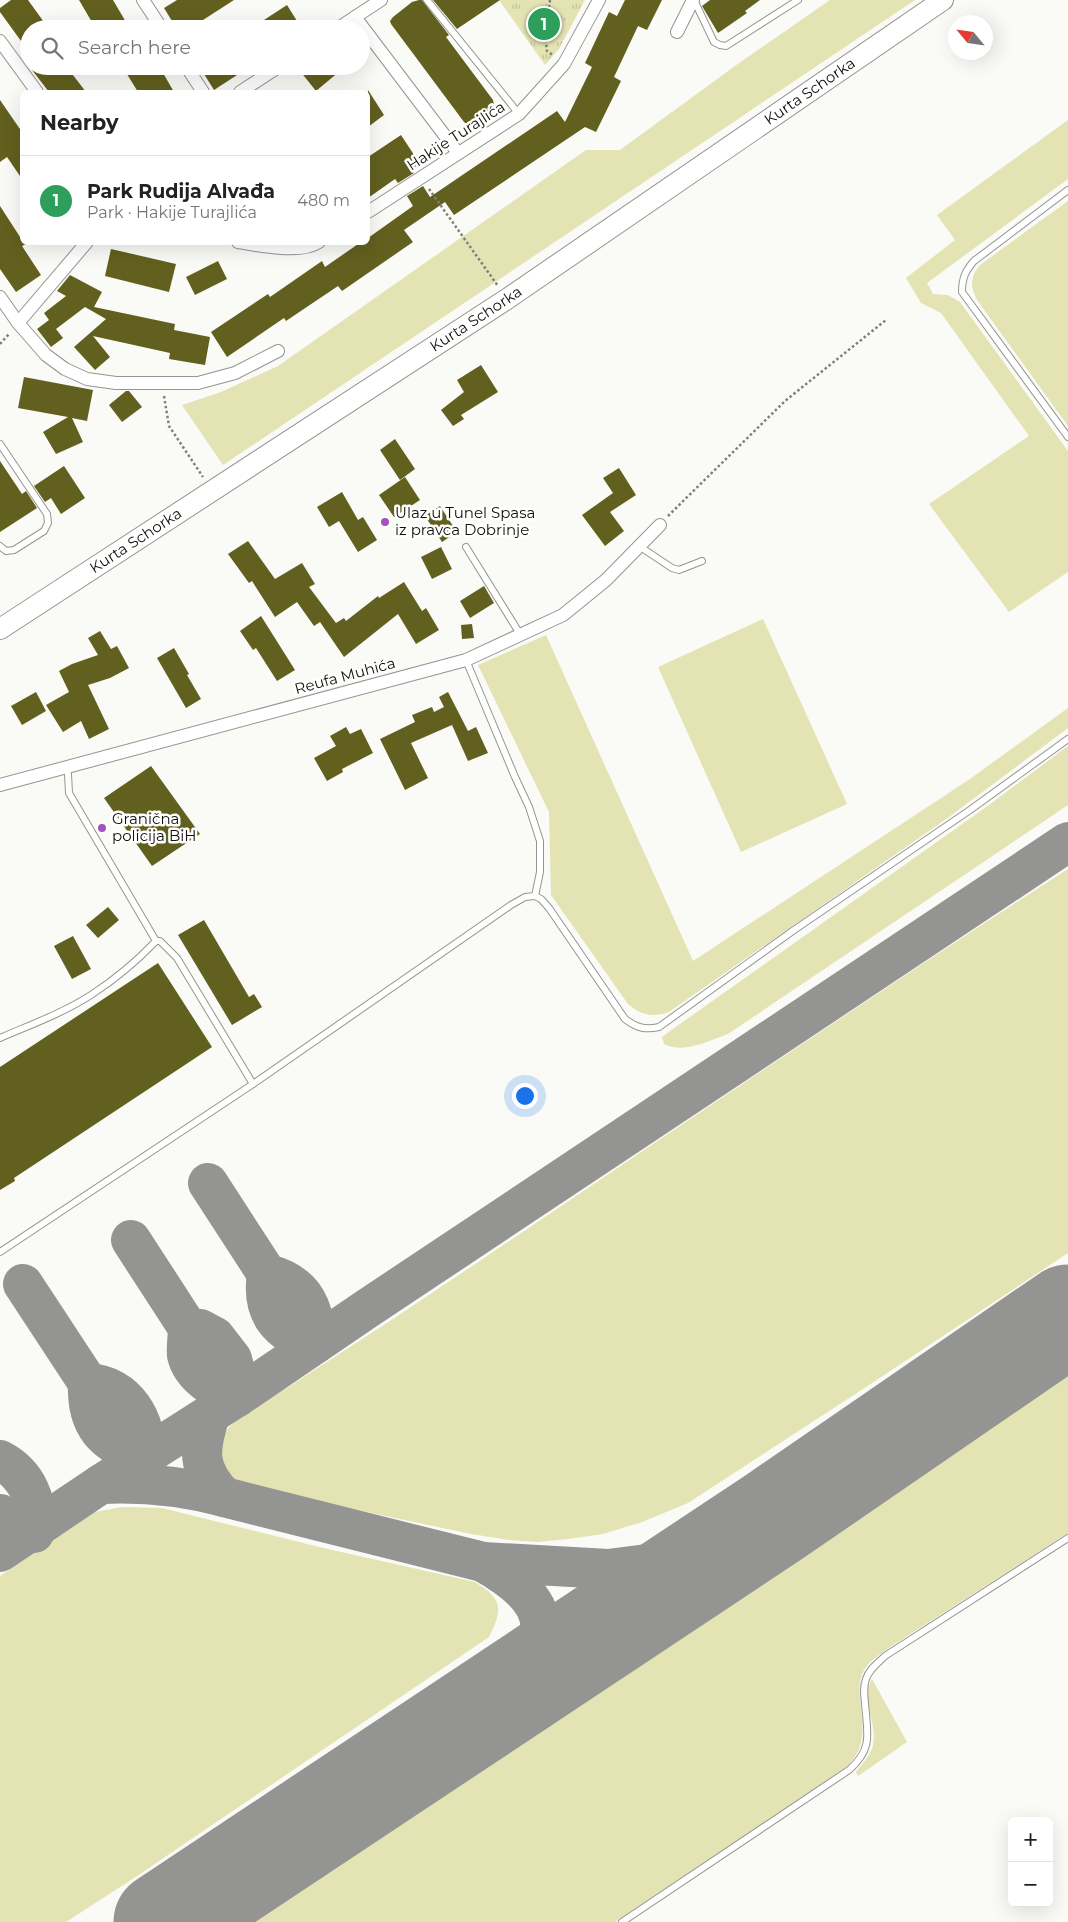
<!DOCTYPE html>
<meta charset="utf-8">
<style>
:root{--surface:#fff;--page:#f2f2f2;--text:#222;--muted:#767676;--line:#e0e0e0;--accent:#111827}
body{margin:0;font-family:Montserrat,sans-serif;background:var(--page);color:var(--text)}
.controls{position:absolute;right:15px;bottom:15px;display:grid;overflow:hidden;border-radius:8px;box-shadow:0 5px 20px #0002}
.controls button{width:45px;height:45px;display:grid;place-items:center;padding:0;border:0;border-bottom:1px solid var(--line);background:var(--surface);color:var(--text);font:25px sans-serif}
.compass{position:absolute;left:948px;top:15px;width:45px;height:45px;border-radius:50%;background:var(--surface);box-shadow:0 5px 20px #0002;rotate:299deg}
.you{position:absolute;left:524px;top:1095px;width:18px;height:18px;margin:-12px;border:4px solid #fff;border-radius:50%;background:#1a73e8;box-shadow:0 0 0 8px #1a73e833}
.badge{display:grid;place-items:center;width:32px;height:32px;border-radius:50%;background:var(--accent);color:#fff;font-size:16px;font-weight:700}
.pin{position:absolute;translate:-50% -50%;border:2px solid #fff;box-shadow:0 1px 5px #0006}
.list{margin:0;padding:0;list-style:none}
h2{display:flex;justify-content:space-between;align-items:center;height:65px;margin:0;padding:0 20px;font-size:21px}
h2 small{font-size:16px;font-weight:400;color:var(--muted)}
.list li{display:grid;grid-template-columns:32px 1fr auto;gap:15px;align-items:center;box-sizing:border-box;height:90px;padding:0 20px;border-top:1px solid var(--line)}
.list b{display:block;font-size:19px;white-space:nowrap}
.list p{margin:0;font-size:16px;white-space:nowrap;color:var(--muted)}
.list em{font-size:16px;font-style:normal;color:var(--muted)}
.icon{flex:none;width:28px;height:28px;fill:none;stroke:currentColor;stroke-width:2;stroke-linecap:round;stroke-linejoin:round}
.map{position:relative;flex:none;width:1068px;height:1922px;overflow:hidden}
.search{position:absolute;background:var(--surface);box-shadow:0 5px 20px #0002;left:20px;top:20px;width:350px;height:55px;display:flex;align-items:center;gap:12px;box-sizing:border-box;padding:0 18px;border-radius:28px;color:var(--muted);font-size:19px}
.panel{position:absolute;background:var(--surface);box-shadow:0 5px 20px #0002;left:20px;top:90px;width:350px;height:155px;border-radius:8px}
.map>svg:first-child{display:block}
</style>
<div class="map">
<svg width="1068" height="1922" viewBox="0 0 1068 1922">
<defs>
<pattern id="park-tufts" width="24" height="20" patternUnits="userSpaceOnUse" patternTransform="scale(1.25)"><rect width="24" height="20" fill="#e3e3b4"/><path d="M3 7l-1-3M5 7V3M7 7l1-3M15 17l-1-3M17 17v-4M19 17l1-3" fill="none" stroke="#c2c29a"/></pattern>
</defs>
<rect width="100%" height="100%" fill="#fafaf7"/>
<g fill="#e3e3b4">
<path d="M830 0H915L223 465 182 405 221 392 278 366 586 150H620L735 66Z"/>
<path d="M1068 120V179L927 283 933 294 948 295 960 302 1068 451V572L1009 612 929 504 1029 436 941 313 921 303 906 278 955 240 937 215Z"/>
<path d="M1068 201V426L977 300C970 286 970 277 980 265Z"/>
<path d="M763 619 847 804 741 852 658 667Z"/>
<path d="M546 635 693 961 970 779 1068 708V728L949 817 669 1012C652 1018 641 1015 628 1004L551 895 549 812 478 665Z"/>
<path d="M1068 746V805L728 1034C708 1041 684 1054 664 1044L662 1037 673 1029 989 805Z"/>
<path d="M1068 869V1253L866 1387 688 1503 642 1522 603 1534 568 1539 538 1542 509 1540 471 1534 243 1486C225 1475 208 1460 221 1438 234 1416 269 1399 290 1386 326 1362 363 1339 399 1315 622 1166 843 1014 1068 869Z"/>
<path d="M1068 1373V1533L890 1647C881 1654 869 1661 864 1670 859 1679 859 1688 860 1697 862 1728 869 1746 844 1769L615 1922H235Z"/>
<path d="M122 1507 162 1508 319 1547 475 1582C503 1599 503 1609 489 1637L134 1878 66 1922H0V1576L95 1512Z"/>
<path d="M872 1679 907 1742 858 1776 856 1772C862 1764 871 1755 873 1745 878 1724 860 1699 872 1679Z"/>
</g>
<path fill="url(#park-tufts)" d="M499 0H585L559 49 545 65Z"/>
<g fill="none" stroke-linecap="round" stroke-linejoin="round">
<g stroke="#949492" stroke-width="40">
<path d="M208 1183 267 1274"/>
<path d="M131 1240 188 1328"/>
<path d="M267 1274C304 1283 316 1307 315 1344 278 1334 261 1312 267 1274Z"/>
<path d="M23 1284 88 1383"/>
<path d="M188 1328 200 1329 215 1337 232 1359 237 1378V1397C218 1392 192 1377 187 1355 186 1347 188 1336 188 1328Z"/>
<path d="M88 1383C127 1385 147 1421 145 1456 104 1446 86 1425 88 1383Z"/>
<path d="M210 1415C199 1449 196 1469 224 1497L483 1562"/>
<path d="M0 1460C27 1474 40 1503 34 1533L20 1527 0 1514"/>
<path d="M101 1484C143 1482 183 1486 224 1497"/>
<path d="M0 1552 101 1484 237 1397 368 1308 1068 842"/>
<path d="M487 1708C498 1696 510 1684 521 1671 564 1620 529 1588 483 1562L608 1569 647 1564 710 1544 774 1517"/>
</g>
<path stroke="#949492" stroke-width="101" d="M164 1922 774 1517 1068 1315"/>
</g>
<g fill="#62601e">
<path d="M11 0H28L49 29H29V52L0 12V8Z"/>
<path d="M79 0H113L130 29H96Z"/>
<path d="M177 0H234L189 29H177L164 8Z"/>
<path d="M419 0H422L449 35 446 37 493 100 494 105 491 110 473 124 468 125 464 122 391 24 390 21 393 17 412 2Z"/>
<path d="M433 0H500L457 29Z"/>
<path d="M625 0H662L647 30 638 26 614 77 621 81 596 132 585 127 454 215 445 202 404 230 413 242 342 291 338 286 286 321 284 318 227 357 211 332 268 294 270 297 322 261 325 267 361 242H368V238L413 206 407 196 423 186 430 197 557 111 565 122 592 67 585 63 609 12 617 16Z"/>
<path d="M710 0H760L745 11 747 13 718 33 702 6Z"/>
<path d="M287 5 302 29H250Z"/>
<path d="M29 66H66L86 92H49Z"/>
<path d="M122 66H159L174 92H138Z"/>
<path d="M199 66H251L214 90Z"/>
<path d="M296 66H346L316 91Z"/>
<path d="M368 90 384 115 368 127Z"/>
<path d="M0 100 22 132V179L7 157 0 162Z"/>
<path d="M401 135 420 164 411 169 414 173 398 183 395 179 368 198V157Z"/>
<path d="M0 206 22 240V242L26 244 22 246 41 275 16 292 0 269Z"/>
<path d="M111 249 176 264 169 292 105 276Z"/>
<path d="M218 261 227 279 195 295 186 277Z"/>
<path d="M70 275 102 292 94 307 175 324 174 330 210 337 205 365 169 359 170 353 93 336 110 357 95 370 74 347 106 319 85 307 56 329 63 338 51 347 37 329 49 320 44 313 66 296 57 291Z"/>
<path d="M481 365 498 392 461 415 464 419 453 426 441 410 464 392 457 380Z"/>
<path d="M24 377 93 390 87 421 72 418 83 442 56 454 43 432 68 417 18 408Z"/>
<path d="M126 391H129L142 407 122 422 109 405Z"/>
<path d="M395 439 415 469 400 480 380 450Z"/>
<path d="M0 461 22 494 26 491 37 508 0 532Z"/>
<path d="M64 466 85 498 61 514 51 498 45 502 34 486Z"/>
<path d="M619 468 636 495 610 512 624 531 605 546 582 515 613 493 603 478Z"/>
<path d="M405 477 420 500 394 517 379 495Z"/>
<path d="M342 492 358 520 363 517 377 540 358 552 339 521 329 527 317 507Z"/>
<path d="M440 506 457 532 442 542 425 516Z"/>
<path d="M248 541 275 579 302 563 315 584 309 587 336 623 344 618 346 621 378 596 379 598 404 582 422 611 426 608 439 630 416 644 398 614 344 657 320 622 314 626 297 602 275 617 252 581 249 583 228 554Z"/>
<path d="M441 547 452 569 432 579 421 557Z"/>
<path d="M484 586 494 603 470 618 460 601Z"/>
<path d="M261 616 295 670 277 681 256 648 253 650 240 631Z"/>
<path d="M472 624 474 638 462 639 461 625Z"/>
<path d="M100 631 111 649 117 646 129 668 110 678 88 685 109 729 89 739 81 721 63 732 46 705 69 692 59 671 72 664 98 655 88 638Z"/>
<path d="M174 648 189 674 187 675 201 699 186 708 157 658Z"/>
<path d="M36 692 46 711 22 725 11 706Z"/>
<path d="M448 692 468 731 476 727 488 753 468 761 452 725 411 743 428 778 405 790 380 739 415 722 412 715 432 707 434 712 444 707 439 697Z"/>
<path d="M346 727 350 734 361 729 373 753 342 769 343 772 327 781 314 758 336 746 330 736Z"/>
<path d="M151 766 200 834 152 866 104 798Z"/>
<path d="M108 907 119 920 98 938 86 925Z"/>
<path d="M204 920 249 997 254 994 262 1007 232 1025 178 935Z"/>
<path d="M73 936 91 969 72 979 54 946Z"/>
<path d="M158 963 212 1047 14 1178 15 1181 0 1190V1067Z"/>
</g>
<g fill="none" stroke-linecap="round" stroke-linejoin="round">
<defs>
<g id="service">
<path d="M427 0 519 114"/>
<path d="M694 0 714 42 720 45 726 46 798 0"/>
<path d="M1068 190 974 261C965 271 962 279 962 292L1068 437"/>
<path d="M0 444 47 514 48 523 44 531 14 550 6 551 0 546"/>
<path d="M639 546 672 568 679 570 702 561"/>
<path d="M466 547 520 634"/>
<path d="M66 767 68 774 69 793 156 941"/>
<path d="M535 896 541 899 549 908 625 1019C637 1028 645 1030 659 1027L794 930 970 810 1068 739"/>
<path d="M0 1038C30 1025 63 1013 91 995 114 980 136 962 156 941H160L177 958 253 1084 511 905 525 897 535 896 540 872V841L529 807 515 777 466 660"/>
<path d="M0 1252 253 1084"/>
<path d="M622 1922 849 1770C874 1748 867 1733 865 1703 864 1695 863 1687 866 1679 869 1669 878 1663 885 1656L1068 1538"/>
</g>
<g id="minor">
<path d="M143 0 162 29"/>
<path d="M355 17 458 153"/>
<path d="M337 29 381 0"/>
<path d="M677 32 693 0"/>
<path d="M0 41 37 92"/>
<path d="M186 66 203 92"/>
<path d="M240 92 280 66"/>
<path d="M368 212 519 114 564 64 599 0"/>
<path d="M238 242C260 246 301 254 319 242"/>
<path d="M0 297 18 323 46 355 65 369 87 379 116 383H198L235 373 278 351"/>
<path d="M18 323 87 242"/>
<path d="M0 785 466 660 563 615 606 580 660 525"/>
</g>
<g id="primary">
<path id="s1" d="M0 629 507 299 943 0"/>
</g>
</defs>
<use href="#service" stroke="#949491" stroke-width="8"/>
<use href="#minor" stroke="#949491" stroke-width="14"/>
<use href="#primary" stroke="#949491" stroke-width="22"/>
<g stroke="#7f7f7c" stroke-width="2.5" stroke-dasharray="2.5 2.5" stroke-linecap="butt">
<path d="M550 0 545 35 547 51 553 55"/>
<path d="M429 189 498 286"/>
<path d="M0 344 9 334"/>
<path d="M164 396 169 426 203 477"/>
<path d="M668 516 785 401 886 320"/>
</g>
<use href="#service" stroke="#fff" stroke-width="6"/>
<use href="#minor" stroke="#fff" stroke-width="12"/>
<use href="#primary" stroke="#fff" stroke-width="20"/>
</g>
<g fill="#a551bf" stroke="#fffffe" stroke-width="2">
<circle cx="385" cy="522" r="5"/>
<circle cx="102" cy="828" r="5"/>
</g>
<g text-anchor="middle" stroke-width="5" stroke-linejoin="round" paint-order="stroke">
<g font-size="15" fill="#10100e" stroke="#fffffe">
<text dy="5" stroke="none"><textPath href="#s1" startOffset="972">Kurta Schorka</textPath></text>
<text transform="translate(456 136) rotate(-33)" y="5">Hakije Turajlića</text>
<text dy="5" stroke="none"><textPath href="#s1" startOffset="568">Kurta Schorka</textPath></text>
<text dy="5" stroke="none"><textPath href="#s1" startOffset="162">Kurta Schorka</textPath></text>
<text transform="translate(345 676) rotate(-15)" y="5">Reufa Muhića</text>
</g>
<g font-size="15" fill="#10100e" stroke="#fffffe" text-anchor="start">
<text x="395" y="518">Ulaz u Tunel Spasa<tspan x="395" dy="17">iz pravca Dobrinje</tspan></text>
<text x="112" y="824">Granična<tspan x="112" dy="17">policija BiH</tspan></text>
</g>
</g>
</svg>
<div class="controls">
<button>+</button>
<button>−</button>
</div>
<svg class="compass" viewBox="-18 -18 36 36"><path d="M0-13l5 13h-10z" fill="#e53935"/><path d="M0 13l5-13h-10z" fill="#767676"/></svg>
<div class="you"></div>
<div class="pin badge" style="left:544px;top:24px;background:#2e9e5b">1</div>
<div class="search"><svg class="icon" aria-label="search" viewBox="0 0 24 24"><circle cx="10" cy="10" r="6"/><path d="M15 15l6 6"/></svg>Search here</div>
<section class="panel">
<h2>Nearby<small></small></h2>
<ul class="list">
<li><span class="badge" style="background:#2e9e5b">1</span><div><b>Park Rudija Alvađa</b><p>Park · Hakije Turajlića</p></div><em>480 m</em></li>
</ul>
</section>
</div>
